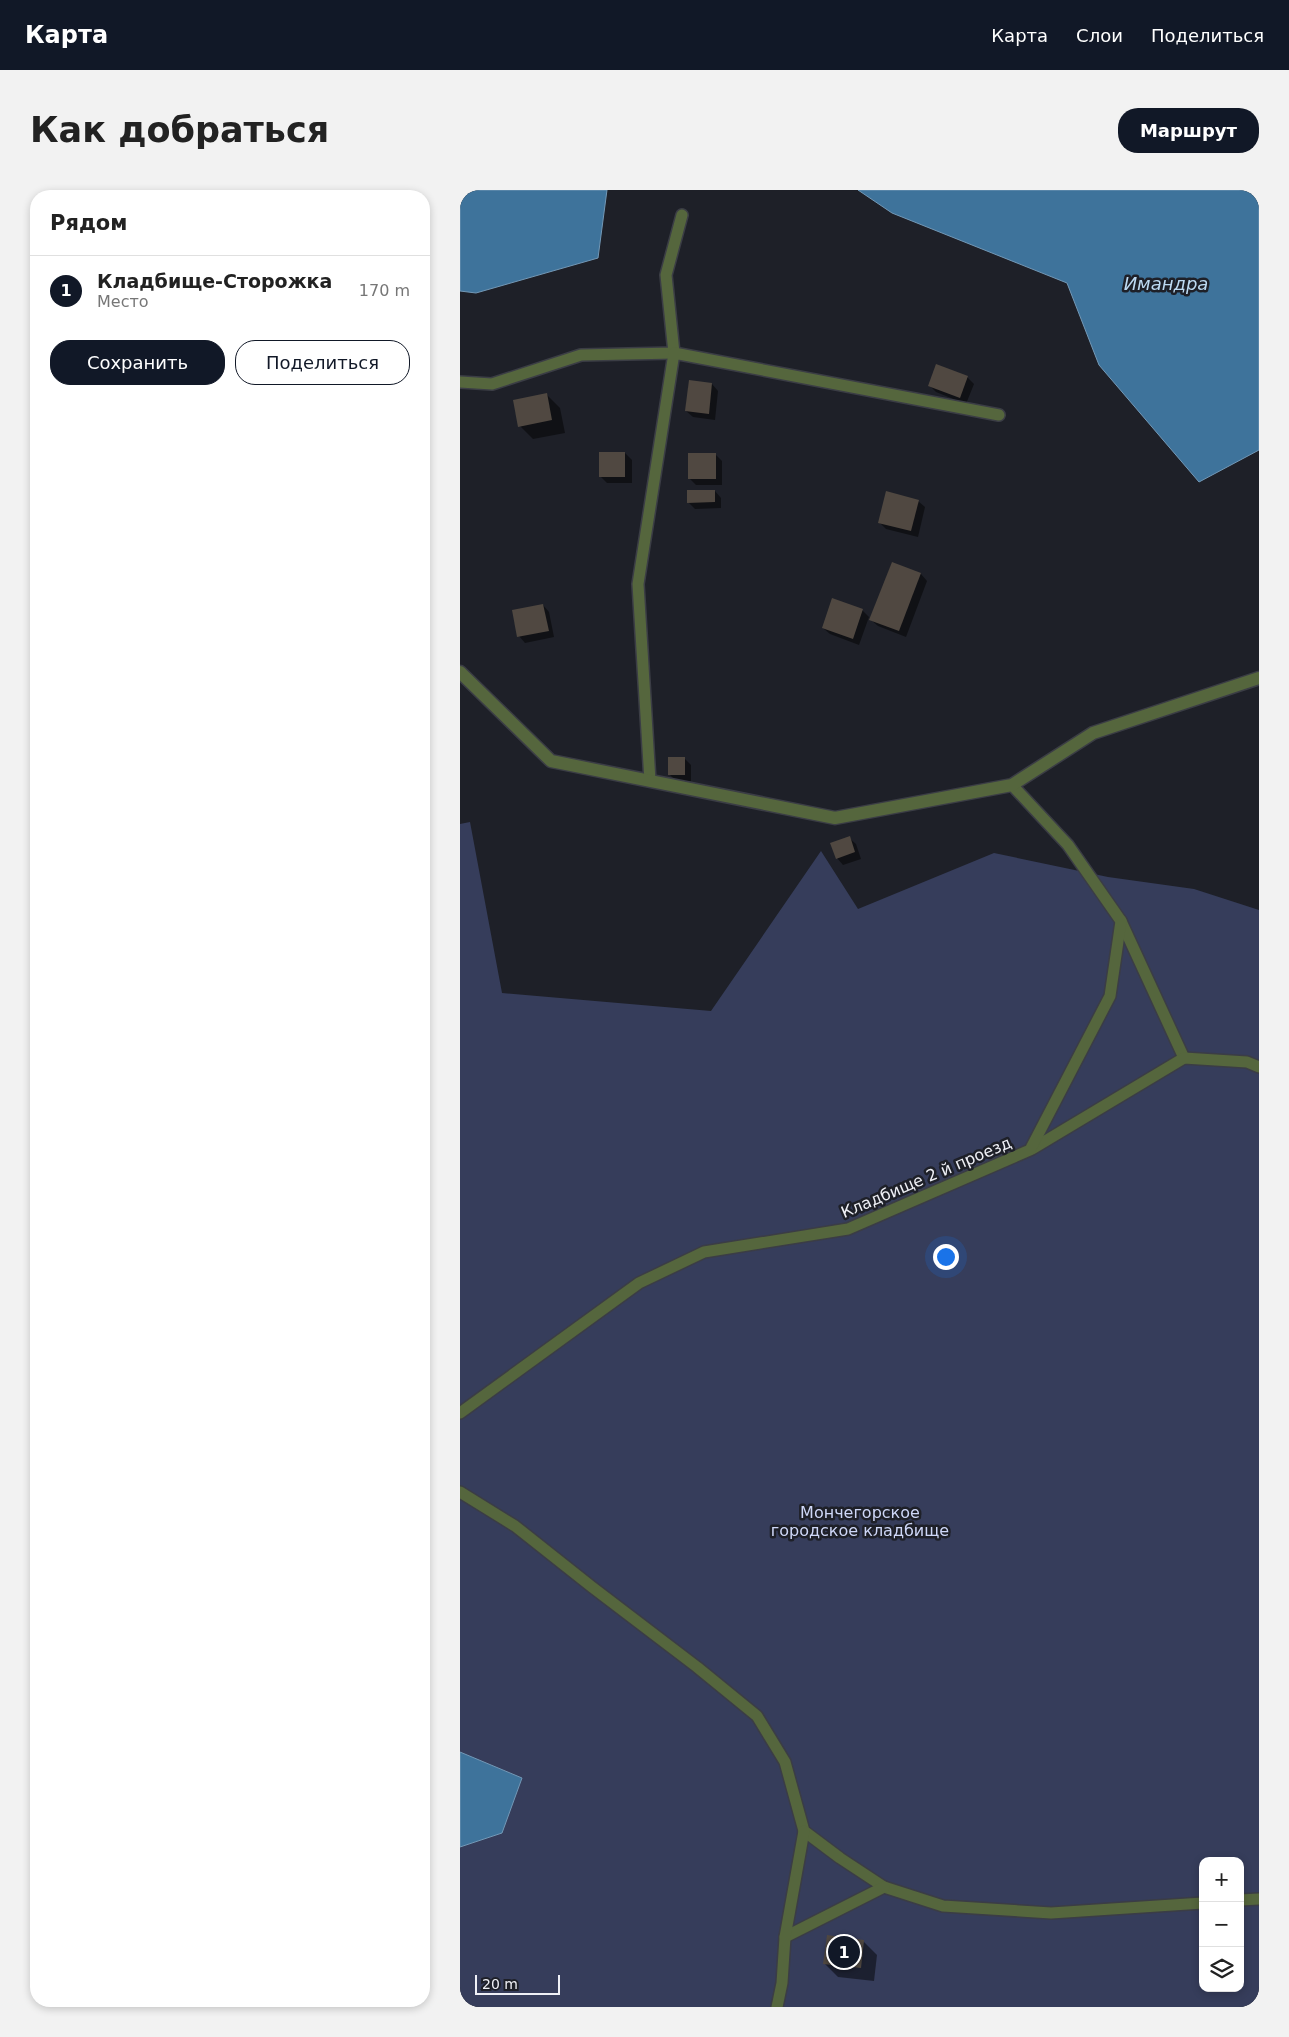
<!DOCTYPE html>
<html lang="ru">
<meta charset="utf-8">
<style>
:root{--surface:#fff;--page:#f2f2f2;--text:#222;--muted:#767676;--line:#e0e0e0;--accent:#111827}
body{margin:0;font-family:"DejaVu Sans",sans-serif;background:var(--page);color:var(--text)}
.controls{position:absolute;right:15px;bottom:15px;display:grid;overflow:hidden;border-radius:10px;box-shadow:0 2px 8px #0003}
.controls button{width:45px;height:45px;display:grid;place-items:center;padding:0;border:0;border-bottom:1px solid var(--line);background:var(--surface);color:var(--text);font:25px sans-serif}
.scale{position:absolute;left:15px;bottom:12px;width:85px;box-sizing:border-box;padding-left:5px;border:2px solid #eff0f6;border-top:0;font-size:14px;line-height:18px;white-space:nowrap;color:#eff0f6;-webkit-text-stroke:4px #1e2028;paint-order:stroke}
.you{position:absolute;left:485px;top:1066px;width:18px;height:18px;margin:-12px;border:4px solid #fff;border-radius:50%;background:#1a73e8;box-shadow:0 0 0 8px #1a73e833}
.badge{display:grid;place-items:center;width:32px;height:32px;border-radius:50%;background:var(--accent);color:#fff;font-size:16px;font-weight:700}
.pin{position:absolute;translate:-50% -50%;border:2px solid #fff;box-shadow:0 1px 5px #0006}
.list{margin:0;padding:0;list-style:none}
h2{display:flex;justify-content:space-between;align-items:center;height:65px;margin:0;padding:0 20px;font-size:21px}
h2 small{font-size:16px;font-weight:400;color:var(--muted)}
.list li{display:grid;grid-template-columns:32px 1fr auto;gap:15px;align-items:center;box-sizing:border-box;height:70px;padding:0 20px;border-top:1px solid var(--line)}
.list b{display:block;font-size:19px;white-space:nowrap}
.list p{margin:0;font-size:16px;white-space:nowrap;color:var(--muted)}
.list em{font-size:16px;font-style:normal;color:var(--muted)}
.actions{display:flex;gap:10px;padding:15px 20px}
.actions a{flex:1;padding:11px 0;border:1px solid var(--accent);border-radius:20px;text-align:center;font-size:18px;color:var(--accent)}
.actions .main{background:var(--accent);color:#fff}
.icon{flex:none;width:28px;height:28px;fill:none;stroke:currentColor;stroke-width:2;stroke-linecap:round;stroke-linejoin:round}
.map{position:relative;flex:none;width:799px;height:1817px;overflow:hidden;border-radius:20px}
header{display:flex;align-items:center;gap:30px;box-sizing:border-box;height:70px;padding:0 25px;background:var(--accent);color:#fff}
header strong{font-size:24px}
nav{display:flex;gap:28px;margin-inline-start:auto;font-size:18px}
.intro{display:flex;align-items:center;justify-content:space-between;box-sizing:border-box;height:120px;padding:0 30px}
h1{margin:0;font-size:35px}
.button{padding:12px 22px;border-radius:20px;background:var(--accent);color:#fff;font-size:18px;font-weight:700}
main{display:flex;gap:30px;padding:0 30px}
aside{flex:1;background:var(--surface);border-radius:20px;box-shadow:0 2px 8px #0003}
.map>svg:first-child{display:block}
</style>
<header>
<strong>Карта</strong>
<nav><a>Карта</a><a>Слои</a><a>Поделиться</a></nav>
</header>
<div class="intro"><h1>Как добраться</h1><a class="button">Маршрут</a></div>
<main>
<aside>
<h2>Рядом<small></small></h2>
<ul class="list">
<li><span class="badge">1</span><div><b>Кладбище-Сторожка</b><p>Место</p></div><em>170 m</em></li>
</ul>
<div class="actions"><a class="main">Сохранить</a><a>Поделиться</a></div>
</aside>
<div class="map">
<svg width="799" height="1817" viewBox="0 0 799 1817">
<rect width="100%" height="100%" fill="#1e2028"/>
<path fill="#363d5b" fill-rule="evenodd" d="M10 632 42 803 251 821 361 661 398 719 534 663 648 687 734 699 799 720V1817H0V634ZM743 1671H780V1798H743Z"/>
<g fill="#3e739b" stroke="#7398b6">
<path d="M0 0H147L138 68 16 103 0 101Z"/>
<path d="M398 0H799V260L739 292 639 175 607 93 432 23Z"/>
<path d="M0 1562 62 1588 42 1643 0 1657Z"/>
</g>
<g fill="#0007">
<path d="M507 187 514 194 506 214 476 202 470 196Z"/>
<path d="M252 194 258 201 255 230 233 227 226 221Z"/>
<path d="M86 204 100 218 105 243 73 249 60 236Z"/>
<path d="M165 263 172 270V293H147L141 287Z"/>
<path d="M255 264 262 271V295H236L230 289Z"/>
<path d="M255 301 261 308V318L235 319 228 312Z"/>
<path d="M458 311 465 317 458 347 426 339 419 332Z"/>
<path d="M432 373 461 384 467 391 446 447 418 436 411 430Z"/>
<path d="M83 415 89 422 94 447 65 453 59 446Z"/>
<path d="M402 420 409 427 399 455 370 444 363 438Z"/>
<path d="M224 568 231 575V591H216L209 584Z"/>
<path d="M389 648 396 654 401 669 383 675 377 668Z"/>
<path d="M403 1751 417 1765 414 1791 378 1787 364 1773Z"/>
</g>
<g fill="#504841">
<path d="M476 174 508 186 500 208 468 196Z"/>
<path d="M229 190 252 193 249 224 225 221Z"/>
<path d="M87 203 92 230 58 237 53 210Z"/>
<rect x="139" y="262" width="26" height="25"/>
<rect x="228" y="263" width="28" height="26"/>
<path d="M227 300H255V312L227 313Z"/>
<path d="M426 301 459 310 451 341 418 333Z"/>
<path d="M432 372 461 383 439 441 409 430Z"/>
<path d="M372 408 403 419 393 449 362 438Z"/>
<path d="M83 414 89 441 57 447 52 420Z"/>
<rect x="208" y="567" width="17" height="18"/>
<path d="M390 646 395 662 376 669 370 653Z"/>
<path d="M367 1745 404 1750 401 1778 363 1774Z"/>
</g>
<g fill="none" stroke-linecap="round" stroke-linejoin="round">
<defs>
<g id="service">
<path d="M0 192 32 194 121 165 214 163 206 85 222 25"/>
<path d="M190 591 178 394 214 163 539 225"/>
<path d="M661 731 724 868"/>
<path d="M572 959 724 868 787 872 799 877"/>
<path d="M0 1223 179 1093 244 1062 388 1039 570 960 650 806 661 731 608 655 552 595"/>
<path d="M0 1302 55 1336 132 1397 237 1477 297 1526 325 1572 344 1641 380 1668 424 1697 483 1716 591 1723 743 1713"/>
<path d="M780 1710 799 1709"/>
<path d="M325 1747 424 1697"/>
<path d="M317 1817 322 1793 325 1747 344 1641"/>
</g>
<path id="minor" d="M0 482 91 571 375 628 552 595 633 543 799 488"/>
</defs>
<use href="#service" stroke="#3b3d45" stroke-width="14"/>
<use href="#minor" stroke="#3b3d45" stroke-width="15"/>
<use href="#service" stroke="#55663d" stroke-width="11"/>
<use href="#minor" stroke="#55663d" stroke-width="12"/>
</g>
<g text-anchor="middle" stroke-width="5" stroke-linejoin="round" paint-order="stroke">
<g font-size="16" fill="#eff0f6" stroke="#1e2028">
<text transform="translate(466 987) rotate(-23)" y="6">Кладбище 2 й проезд</text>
</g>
<g font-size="16" fill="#ced7f7" stroke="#1e2028">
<text x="400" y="1328">Мончегорское<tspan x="400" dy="18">городское кладбище</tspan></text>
</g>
<g font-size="18" font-style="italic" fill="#bddaf2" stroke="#1e2028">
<text x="706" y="100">Имандра</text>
</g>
</g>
</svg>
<div class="controls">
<button>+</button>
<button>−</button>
<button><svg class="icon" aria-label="layers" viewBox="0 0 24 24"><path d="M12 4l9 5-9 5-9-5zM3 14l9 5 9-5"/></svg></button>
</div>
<div class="scale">20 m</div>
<div class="you"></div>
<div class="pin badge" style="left:384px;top:1762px">1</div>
</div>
</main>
